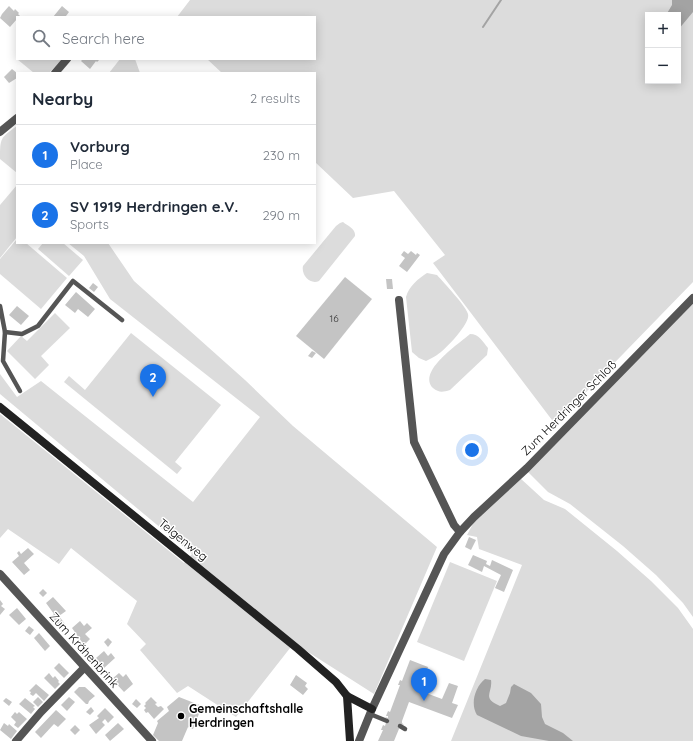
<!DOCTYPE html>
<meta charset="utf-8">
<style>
:root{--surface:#fff;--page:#f2f2f3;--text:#1f2937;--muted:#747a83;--line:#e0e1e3;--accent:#1a73e8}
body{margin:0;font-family:Quicksand,sans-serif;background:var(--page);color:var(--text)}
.controls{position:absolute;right:12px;top:12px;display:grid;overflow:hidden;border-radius:0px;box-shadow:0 2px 10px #0003}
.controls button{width:36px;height:36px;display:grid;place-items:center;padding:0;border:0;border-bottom:1px solid var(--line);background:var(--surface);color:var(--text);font:20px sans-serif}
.you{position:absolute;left:472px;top:450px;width:14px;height:14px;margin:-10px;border:3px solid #fff;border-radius:50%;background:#1a73e8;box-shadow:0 0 0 6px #1a73e833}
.badge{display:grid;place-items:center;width:26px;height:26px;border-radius:50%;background:var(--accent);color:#fff;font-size:13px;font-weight:700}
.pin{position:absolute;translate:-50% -33px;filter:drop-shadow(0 1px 2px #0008)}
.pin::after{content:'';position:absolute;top:21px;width:14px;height:12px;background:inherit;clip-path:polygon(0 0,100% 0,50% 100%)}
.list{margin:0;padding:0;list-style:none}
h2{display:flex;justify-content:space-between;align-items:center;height:52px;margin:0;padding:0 16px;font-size:17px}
h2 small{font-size:13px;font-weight:400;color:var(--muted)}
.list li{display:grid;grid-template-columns:26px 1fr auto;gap:12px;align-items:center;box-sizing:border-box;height:60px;padding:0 16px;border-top:1px solid var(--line)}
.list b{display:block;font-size:15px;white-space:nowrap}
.list p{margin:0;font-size:13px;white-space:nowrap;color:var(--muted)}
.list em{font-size:13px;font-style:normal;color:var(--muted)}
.icon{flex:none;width:22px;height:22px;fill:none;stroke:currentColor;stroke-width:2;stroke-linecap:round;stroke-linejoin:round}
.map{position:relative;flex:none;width:693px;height:741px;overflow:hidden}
.search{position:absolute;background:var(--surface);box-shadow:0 2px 10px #0003;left:16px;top:16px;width:300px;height:44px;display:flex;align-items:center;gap:10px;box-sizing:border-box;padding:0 14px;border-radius:0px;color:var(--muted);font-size:15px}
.panel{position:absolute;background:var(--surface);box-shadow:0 2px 10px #0003;left:16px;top:72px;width:300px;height:172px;border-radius:0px}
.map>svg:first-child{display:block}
</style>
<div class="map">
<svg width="693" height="741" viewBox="0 0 693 741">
<rect width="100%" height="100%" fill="#fff"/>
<g fill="#dcdcdc" fill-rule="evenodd">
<path d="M190 0H693V282L555 424 433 263 445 255 394 191 353 198 315 162V73H222L207 59H315V17H177ZM648 15H678V81H648Z"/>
<path d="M17 59H62L49 73H34Z"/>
<path d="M120 59H135L140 73H109Z"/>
<path d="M17 126V173L0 159C0 138 0 138 17 126Z"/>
<path d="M17 185V237L0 258V205Z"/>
<path d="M343 222C348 226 356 229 355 236L319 281C310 285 301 275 303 266L336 226 340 223Z"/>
<path d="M17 239V243H26L67 278 41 309 0 274V259Z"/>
<path d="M43 243H63L83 260 69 276 38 249Z"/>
<path d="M68 243H108L134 281 245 380 293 426 437 547 374 694 294 643 236 717 188 686 177 693 140 650 146 644 127 624 137 601 71 548 59 564 8 529 0 538V414L184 563 192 554 0 394V374L17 397 41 381 193 502 260 417 110 299 84 256Z"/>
<path d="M427 273 437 275C444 283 465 305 468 314 471 323 445 350 437 355 434 357 430 359 426 361L419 358 412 352 406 297C409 286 418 279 427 273Z"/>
<path d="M693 302V617L683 603 656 575 623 546 570 504 548 492 527 471Z"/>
<path d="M55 313 70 328 41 356 49 365 35 379 7 351 21 336 27 341Z"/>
<path d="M131 333 221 405 175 462 182 468 177 474 64 382 69 376 85 390Z"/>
<path d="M470 334C479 334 483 342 488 348L487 355 450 390C443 392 439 393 433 388 417 371 459 344 470 334Z"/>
<path d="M520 478 544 500 565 509 617 551 651 581 678 608 693 629V741H451L522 565 479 549 477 537 467 535 475 520Z"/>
<path d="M450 562 497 581 464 661 417 642Z"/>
</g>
<g fill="#a3a3a3">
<path d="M672 0H693V12L678 30V15H666L672 5Z"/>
<path d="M485 679 491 680C493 693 481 698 500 706L506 703 510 693 511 687 514 684 531 693 541 704 542 717 545 724 563 733 573 741H549L521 736 477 715C470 704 475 687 485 679Z"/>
</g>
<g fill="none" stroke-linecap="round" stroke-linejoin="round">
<path stroke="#a3a3a3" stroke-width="2" d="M483 27 501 0"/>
</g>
<g fill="#c4c4c4">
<path d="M9 6 14 11 15 9 19 13 18 14 20 16 17 17V19L10 27 0 18 2 14Z"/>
<path d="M62 6 69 12 66 16 67 17H53Z"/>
<path d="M83 59H100L97 62 96 61 90 69 81 61Z"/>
<path d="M12 69 17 73V78L9 83 4 77Z"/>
<path d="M404 251 408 254 411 251 416 255 417 253 420 255 407 272 399 266 405 258 401 255Z"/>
<path d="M345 277 372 299 324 359 296 336Z"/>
<path d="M386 279H392L393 289H387Z"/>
<path d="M93 283 98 287 94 292 89 288Z"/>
<path d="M76 292 95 309 88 317 78 309 75 313 65 305Z"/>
<path d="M17 306 29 316 21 325 9 315Z"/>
<path d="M312 351 316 353 312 358 308 356Z"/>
<path d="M469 537 476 540 471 550 465 547Z"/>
<path d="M28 548 34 554 24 563 30 570 24 575 12 562 19 556 17 553 19 551 21 554Z"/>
<path d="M473 555 487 561 486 564 490 566 492 560 513 570 504 592 495 588 501 575 484 566 482 572 468 565Z"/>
<path d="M43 589 47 593 43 597 39 593Z"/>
<path d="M53 597 66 611 59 616 65 624 60 628 51 617 54 614 46 603Z"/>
<path d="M0 600 3 604 1 606 5 609 0 615Z"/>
<path d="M17 608 26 619 19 625 9 615Z"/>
<path d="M80 621 84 626 87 623 92 628 85 634 90 639 84 645 72 628Z"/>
<path d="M29 626 34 630 30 635 25 631Z"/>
<path d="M39 633 50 646 45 651 34 638Z"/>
<path d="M108 638 112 642 108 647 104 642Z"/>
<path d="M104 651 108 656 111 653 115 658 104 668 96 658Z"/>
<path d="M410 660 428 667 426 673 432 676 426 693 442 699 449 683 458 686 452 703 458 705 452 718 409 702 402 721V723L404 725 401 724 394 741H378L383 730H381L383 725 385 726 387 719 385 717 388 718V716H386L388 711 390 712 400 685H398L400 680 402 681Z"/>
<path d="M59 663 69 673 64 678 54 668Z"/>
<path d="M49 673 53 678 55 676 59 681 58 682 60 684 55 689 44 678Z"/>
<path d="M119 673 123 677 126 674 133 684 124 692 112 679Z"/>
<path d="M296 675 307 683 305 686 308 689 303 695 290 685Z"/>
<path d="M36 684 49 695 44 701 36 693 33 696 30 694 31 692 29 691Z"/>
<path d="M79 687H85L95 696 89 701 88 704H86L74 692Z"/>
<path d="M38 697 43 702 38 707 33 702Z"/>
<path d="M69 697 75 702 67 711 61 705Z"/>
<path d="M151 697 157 703 155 704 158 707 161 706 164 709 154 719 148 712 146 713 144 710 146 708 144 706 146 704 145 703Z"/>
<path d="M179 697 202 706 193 729 188 727 182 741H159L153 735 158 723 157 721 169 711 167 707Z"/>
<path d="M6 698 12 702 9 706 3 701Z"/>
<path d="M25 698 35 706 33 707 35 709 31 714 19 704Z"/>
<path d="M136 699 141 704 137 708 132 704Z"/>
<path d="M292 706 296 709 292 713 288 710Z"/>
<path d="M91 707 94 711 90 715 86 712Z"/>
<path d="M105 708 114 717 108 723 105 719 102 722 105 725 96 734 89 725 99 718 97 716Z"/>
<path d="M56 710 66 719 58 727 54 724 41 738 35 732Z"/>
<path d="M15 712 17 714 19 712 27 719 18 728 14 725 16 722 11 717Z"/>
<path d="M4 723 8 726 9 724 17 731 11 739 0 730Z"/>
<path d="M118 723 124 729 110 741 105 735Z"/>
<path d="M75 725 80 730 75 735 70 730Z"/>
</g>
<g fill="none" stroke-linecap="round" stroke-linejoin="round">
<g stroke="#555" stroke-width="4.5">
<path d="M0 306 5 332 22 334 38 326 73 281 122 320"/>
<path d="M5 332 3 361 20 391"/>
<path d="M370 714 387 721"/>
<path d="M400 726 405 729"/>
</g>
<g stroke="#555" stroke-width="8">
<path d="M55 73 67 59"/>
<path d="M0 132 17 118"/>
<path d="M399 300 414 442 454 525 460 532"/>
<path d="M0 574 152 741"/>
<path d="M16 741 41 712 84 668"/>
</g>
<path stroke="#555" stroke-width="8" d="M359 741 372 709 444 554 460 532 474 517 527 468 693 298"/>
<g stroke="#222" stroke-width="8">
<path d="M0 407 298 649 336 682 347 696 372 709"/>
<path d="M347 696 350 741"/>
</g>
</g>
<circle fill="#000" stroke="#fff" stroke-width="1.5" cx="181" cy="716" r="4"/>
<g text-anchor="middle" stroke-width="3" stroke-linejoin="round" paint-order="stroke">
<g font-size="10" fill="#313131">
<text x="334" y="322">16</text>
</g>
<g font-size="12" fill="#000" stroke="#fff">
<text transform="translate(569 408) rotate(-45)" y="4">Zum Herdringer Schloß</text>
<text transform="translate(183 540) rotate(39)" y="4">Telgenweg</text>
<text transform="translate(84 650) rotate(48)" y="4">Zum Krähenbrink</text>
</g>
<g font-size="12" font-weight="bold" fill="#000" stroke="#fff" text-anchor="start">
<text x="189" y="713">Gemeinschaftshalle<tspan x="189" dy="14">Herdringen</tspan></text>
</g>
</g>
</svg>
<div class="controls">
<button>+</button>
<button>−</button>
</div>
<div class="you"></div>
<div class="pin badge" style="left:424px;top:701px">1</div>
<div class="pin badge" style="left:153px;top:397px">2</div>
<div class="search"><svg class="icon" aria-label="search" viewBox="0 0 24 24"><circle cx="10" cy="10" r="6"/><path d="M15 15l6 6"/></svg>Search here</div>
<section class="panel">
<h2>Nearby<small>2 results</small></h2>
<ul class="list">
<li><span class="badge">1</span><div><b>Vorburg</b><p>Place</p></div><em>230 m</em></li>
<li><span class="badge">2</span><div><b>SV 1919 Herdringen e.V.</b><p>Sports</p></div><em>290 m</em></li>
</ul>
</section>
</div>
